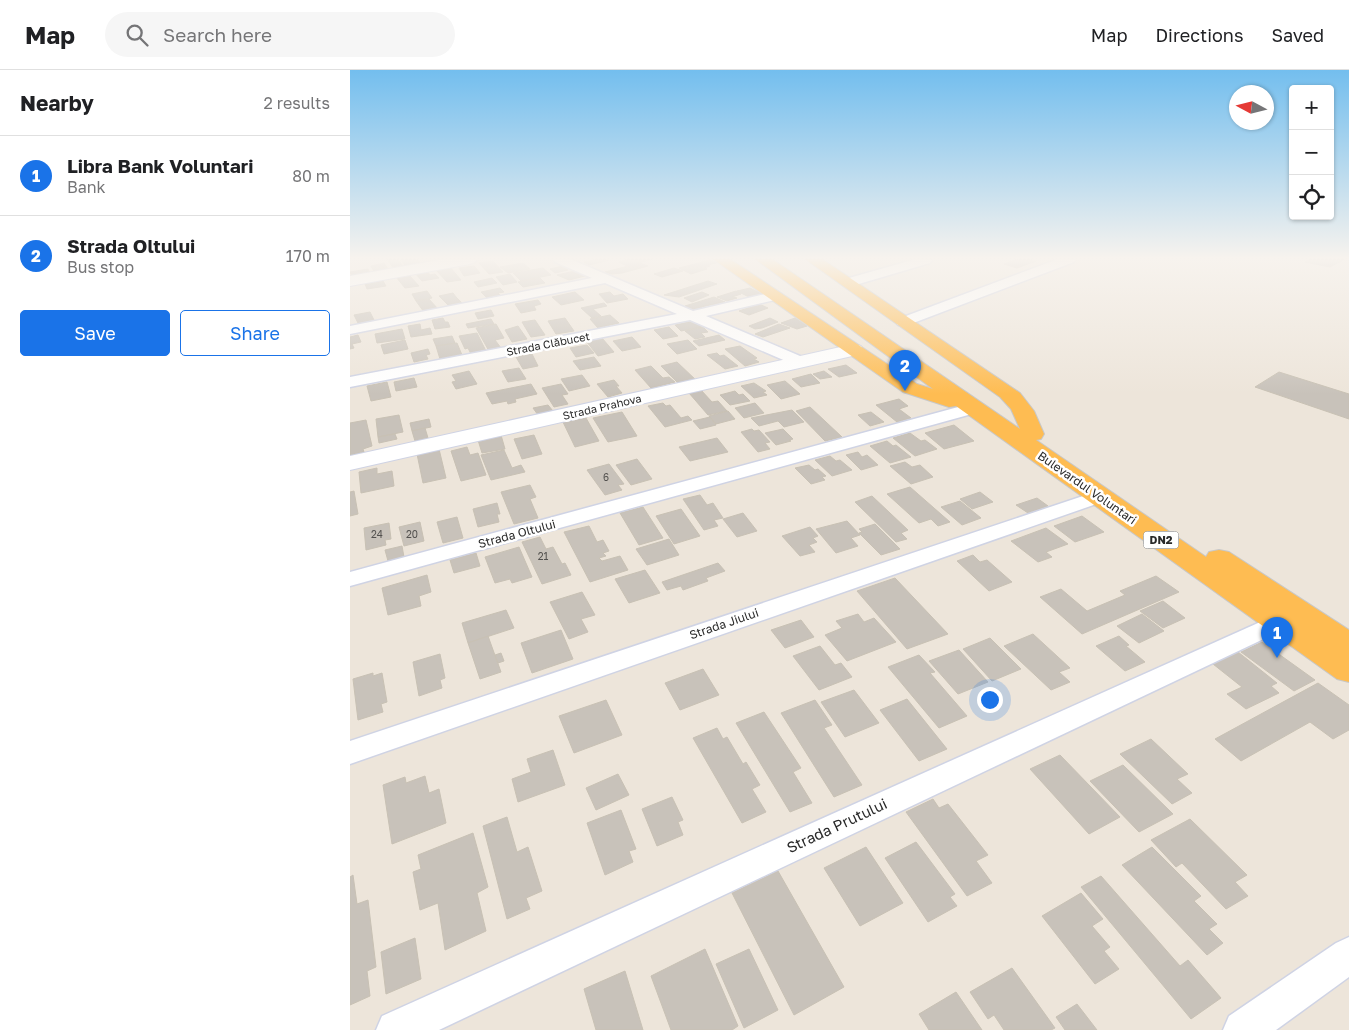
<!DOCTYPE html>
<meta charset="utf-8">
<style>
:root{--surface:#fff;--page:#f6f6f6;--text:#202124;--muted:#757577;--line:#e0e0e0;--accent:#1a73e8}
body{margin:0;font-family:"Golos Text",sans-serif;background:var(--page);color:var(--text)}
.controls{position:absolute;right:15px;top:15px;display:grid;overflow:hidden;border-radius:5px;box-shadow:0 1px 4px #0004}
.controls button{width:45px;height:45px;display:grid;place-items:center;padding:0;border:0;border-bottom:1px solid var(--line);background:var(--surface);color:var(--text);font:25px sans-serif}
.compass{position:absolute;left:879px;top:15px;width:45px;height:45px;border-radius:50%;background:var(--surface);box-shadow:0 1px 4px #0004;rotate:277deg}
.you{position:absolute;left:639px;top:629px;width:18px;height:18px;margin:-12px;border:4px solid #fff;border-radius:50%;background:#1a73e8;box-shadow:0 0 0 8px #1a73e833}
.badge{display:grid;place-items:center;width:32px;height:32px;border-radius:50%;background:var(--accent);color:#fff;font-size:16px;font-weight:700}
.pin{position:absolute;translate:-50% -41px;filter:drop-shadow(0 1px 2px #0008)}
.pin::after{content:'';position:absolute;top:26px;width:18px;height:15px;background:inherit;clip-path:polygon(0 0,100% 0,50% 100%)}
.list{margin:0;padding:0;list-style:none}
h2{display:flex;justify-content:space-between;align-items:center;height:65px;margin:0;padding:0 20px;font-size:21px}
h2 small{font-size:16px;font-weight:400;color:var(--muted)}
.list li{display:grid;grid-template-columns:32px 1fr auto;gap:15px;align-items:center;box-sizing:border-box;height:80px;padding:0 20px;border-top:1px solid var(--line)}
.list b{display:block;font-size:19px;white-space:nowrap}
.list p{margin:0;font-size:16px;white-space:nowrap;color:var(--muted)}
.list em{font-size:16px;font-style:normal;color:var(--muted)}
.actions{display:flex;gap:10px;padding:15px 20px}
.actions a{flex:1;padding:11px 0;border:1px solid var(--accent);border-radius:5px;text-align:center;font-size:18px;color:var(--accent)}
.actions .main{background:var(--accent);color:#fff}
.icon{flex:none;width:28px;height:28px;fill:none;stroke:currentColor;stroke-width:2;stroke-linecap:round;stroke-linejoin:round}
.map{position:relative;flex:none;width:999px;height:960px;overflow:hidden}
header{display:flex;align-items:center;gap:30px;box-sizing:border-box;height:70px;padding:0 25px;background:var(--surface);border-bottom:1px solid var(--line)}
header strong{font-size:24px}
nav{display:flex;gap:28px;margin-inline-start:auto;font-size:18px}
.search{width:350px;height:45px;background:var(--page);display:flex;align-items:center;gap:12px;box-sizing:border-box;padding:0 18px;border-radius:28px;color:var(--muted);font-size:19px}
main{display:flex}
aside{flex:1;background:var(--surface)}
.map>svg:first-child{display:block}
</style>
<header>
<strong>Map</strong>
<div class="search"><svg class="icon" aria-label="search" viewBox="0 0 24 24"><circle cx="10" cy="10" r="6"/><path d="M15 15l6 6"/></svg>Search here</div>
<nav><a>Map</a><a>Directions</a><a>Saved</a></nav>
</header>
<main>
<aside>
<h2>Nearby<small>2 results</small></h2>
<ul class="list">
<li><span class="badge">1</span><div><b>Libra Bank Voluntari</b><p>Bank</p></div><em>80 m</em></li>
<li><span class="badge">2</span><div><b>Strada Oltului</b><p>Bus stop</p></div><em>170 m</em></li>
</ul>
<div class="actions"><a class="main">Save</a><a>Share</a></div>
</aside>
<div class="map">
<svg width="999" height="960" viewBox="0 0 999 960">
<rect width="100%" height="100%" fill="#ede5da"/>
<g fill="#c8c2ba" stroke="#c8c1b4">
<path d="M37 189H48L54 198 44 199Z"/>
<path d="M51 189H67L72 196 57 199Z"/>
<path d="M247 189 259 190 239 195 234 192Z"/>
<path d="M279 189H302L277 196 269 192Z"/>
<path d="M668 189H679L686 191 667 198 654 194Z"/>
<path d="M960 189H995L980 197 955 192Z"/>
<path d="M360 190 366 193 357 195 360 196 354 198 357 199 341 204 329 198Z"/>
<path d="M143 191 153 202 139 204 129 193Z"/>
<path d="M34 193 39 201 25 203 21 196Z"/>
<path d="M173 193 180 199 158 203 150 197Z"/>
<path d="M290 193 298 196 272 203 261 204 255 202Z"/>
<path d="M124 196 130 203 114 206 109 198Z"/>
<path d="M213 196 218 200 205 203 200 199Z"/>
<path d="M100 197 111 210 97 212 86 200Z"/>
<path d="M193 198 201 205 171 211 163 203Z"/>
<path d="M324 198 333 201 312 207 304 204Z"/>
<path d="M18 199 21 205 3 208 0 202Z"/>
<path d="M76 200 80 205 85 204 89 208 72 211 64 202Z"/>
<path d="M225 201 235 206 219 210 207 205Z"/>
<path d="M160 204 167 212 153 215 146 207Z"/>
<path d="M59 205 69 216 55 218 46 207Z"/>
<path d="M142 208 147 213 128 217 124 212Z"/>
<path d="M190 208 195 213 173 217 168 212Z"/>
<path d="M33 211 36 216 17 219 15 214Z"/>
<path d="M358 211 367 214 329 227 314 225Z"/>
<path d="M150 218 154 222 148 223 151 226 138 229 131 222Z"/>
<path d="M400 218 414 225 401 228 387 221Z"/>
<path d="M77 221 82 228 66 231 62 224Z"/>
<path d="M386 221 391 224 382 227 387 228 377 231 367 227Z"/>
<path d="M225 222 234 230 211 235 202 227Z"/>
<path d="M260 222 264 226 273 224 278 229 257 233 249 224Z"/>
<path d="M352 222 359 225 342 232 334 228Z"/>
<path d="M103 223 106 227 113 234 100 237 89 226Z"/>
<path d="M364 227 375 232 351 237 353 239 345 241 335 236Z"/>
<path d="M79 229 88 239 74 242 66 231Z"/>
<path d="M188 230 191 234 184 236 186 240 171 243 165 234Z"/>
<path d="M254 233 257 236 243 239 251 246 242 248 231 238Z"/>
<path d="M409 234 418 238 399 245 389 241Z"/>
<path d="M141 240 144 246 128 249 125 243Z"/>
<path d="M20 242 25 252 9 255 4 245Z"/>
<path d="M260 245 269 253 248 258 240 249Z"/>
<path d="M93 248 95 252H98L100 257 85 259 82 250Z"/>
<path d="M215 248 224 261 206 264 198 251Z"/>
<path d="M420 248 428 252 412 258 405 259 399 256Z"/>
<path d="M445 248 457 256 447 259 431 253Z"/>
<path d="M141 249 144 254 118 258 116 254Z"/>
<path d="M185 250 195 265 181 267 172 252Z"/>
<path d="M343 251 356 256 331 261 325 255Z"/>
<path d="M70 254 71 260 80 258 82 264 61 267 58 256Z"/>
<path d="M146 254 154 268 145 270 151 278 139 281 126 258Z"/>
<path d="M429 254 440 258 413 267 405 264Z"/>
<path d="M168 256 177 269 162 272 155 260Z"/>
<path d="M319 257 328 266 313 269 304 260Z"/>
<path d="M353 257 358 262 351 263 355 267 345 269 335 261Z"/>
<path d="M52 259 55 269 27 273 25 264Z"/>
<path d="M127 263 136 281 121 284 118 278 115 279 109 266Z"/>
<path d="M8 265 11 272 2 274 4 278 0 279V267Z"/>
<path d="M369 265 375 270 349 276 343 271Z"/>
<path d="M102 266 105 273 86 276 83 269Z"/>
<path d="M282 267 291 277 272 281 263 271Z"/>
<path d="M252 268 264 282 248 286 236 271Z"/>
<path d="M55 270 58 279 34 284 31 275Z"/>
<path d="M338 270 347 279 327 284 317 274Z"/>
<path d="M107 273 112 285 90 289 86 276Z"/>
<path d="M237 275 244 283 226 287 220 278Z"/>
<path d="M390 276 407 288 404 289 409 292 395 296 375 279Z"/>
<path d="M78 279 80 284 76 285 78 289 64 292 61 283Z"/>
<path d="M367 283 370 286 374 285 388 296 375 299 357 285Z"/>
<path d="M182 284 188 296 173 299 166 287Z"/>
<path d="M244 287 251 296 230 300 223 291Z"/>
<path d="M327 292 348 312 331 316 311 296Z"/>
<path d="M496 295 507 303 489 307 478 299Z"/>
<path d="M301 296 313 308 319 307 325 312 301 318 285 300Z"/>
<path d="M169 298 176 309 158 312 152 301Z"/>
<path d="M119 301 127 314 106 319 102 312 106 311 102 305Z"/>
<path d="M474 301 482 307 470 309 463 304Z"/>
<path d="M929 302 999 324V349L905 317Z"/>
<path d="M461 304 470 313 451 317 442 309Z"/>
<path d="M232 305 240 316 219 321 211 309Z"/>
<path d="M64 308 67 317 46 321 44 312Z"/>
<path d="M264 310 269 316H266L272 323 258 327 247 314Z"/>
<path d="M435 311 450 324 431 329 417 315Z"/>
<path d="M37 312 41 327 21 331 17 316Z"/>
<path d="M404 313 416 321 413 322 417 325 404 328 391 316Z"/>
<path d="M181 314 187 324 165 329 166 332 158 334 157 331 142 334 136 323Z"/>
<path d="M211 314 218 324 212 325 218 334 204 337 192 318Z"/>
<path d="M351 320 362 332 368 331 377 341 358 345 339 323Z"/>
<path d="M385 321 389 325 393 324 400 331 380 335 370 325Z"/>
<path d="M549 329 558 336 549 339 561 348 547 352 526 335Z"/>
<path d="M313 333 316 336 320 335 331 348 338 346 342 350 315 357 298 336Z"/>
<path d="M405 333 414 343 394 348 385 338Z"/>
<path d="M198 335 203 341 188 345 183 338Z"/>
<path d="M460 337 492 367 475 371 446 341Z"/>
<path d="M442 340 454 352 434 357 428 351 409 356 401 348Z"/>
<path d="M378 341 385 349 366 354 359 346Z"/>
<path d="M272 342 287 366 258 372 243 348Z"/>
<path d="M521 342 534 352 520 356 508 345Z"/>
<path d="M49 345 53 362 28 367 26 349Z"/>
<path d="M360 347 366 355 350 359 343 351Z"/>
<path d="M236 348 249 371 225 377 213 352Z"/>
<path d="M79 349 81 357 62 361 60 353Z"/>
<path d="M16 350 22 376 13 379 14 382 0 385V353Z"/>
<path d="M604 355 624 371 594 379 575 363Z"/>
<path d="M75 358 78 368 65 371 62 361Z"/>
<path d="M402 359 404 361 409 360 420 372 415 373 420 379 408 382 391 362Z"/>
<path d="M433 359 443 369 439 370 441 371 426 375 415 363Z"/>
<path d="M560 363 571 371 575 370 587 379 565 386 543 368Z"/>
<path d="M45 364 47 369 29 373 28 367Z"/>
<path d="M151 365 155 379 132 383 128 370Z"/>
<path d="M184 365 192 384 172 389 164 369Z"/>
<path d="M367 368 378 382 340 391 329 377Z"/>
<path d="M537 371 543 376 546 375 561 387 540 393 520 376Z"/>
<path d="M117 377 120 385 128 383 136 405 111 411 101 381Z"/>
<path d="M89 379 96 408 73 413 67 384Z"/>
<path d="M154 380 162 398 171 395 175 402 141 410 131 385Z"/>
<path d="M508 382 512 387 517 385 528 395 511 400 496 385Z"/>
<path d="M480 386 486 391 490 390 502 400 482 406 465 390Z"/>
<path d="M287 389 302 409 281 415 266 395Z"/>
<path d="M555 392 562 397 570 395 583 407 561 414 540 396Z"/>
<path d="M259 394 274 414 268 415 272 420 255 425 237 400Z"/>
<path d="M459 395 465 400 468 399 476 406 472 407 475 410 461 414 445 398Z"/>
<path d="M27 398V404L42 401 44 416 11 423 9 402Z"/>
<path d="M180 415 186 427 180 429 188 448 164 454 151 422Z"/>
<path d="M560 417 600 452 588 456 581 449 569 453 537 424Z"/>
<path d="M4 421 8 444 0 446V422Z"/>
<path d="M630 422 643 432 622 439 610 429Z"/>
<path d="M350 425 357 435 363 433 373 448 364 450 368 456 354 460 333 429Z"/>
<path d="M522 426 558 460 551 463 557 469 546 472 505 432Z"/>
<path d="M687 428 698 436 678 443 666 435Z"/>
<path d="M610 431 631 448 612 455 591 437Z"/>
<path d="M147 433 150 444H147L149 452 128 457 123 439Z"/>
<path d="M293 437 313 468 289 475 270 443Z"/>
<path d="M331 439 350 466 324 474 306 446Z"/>
<path d="M393 443 407 461 387 467 373 449Z"/>
<path d="M732 446 754 462 725 472 704 456Z"/>
<path d="M107 447 113 468 93 473 87 452Z"/>
<path d="M497 451 510 465 501 468 508 476 486 483 466 459Z"/>
<path d="M70 452 74 471 54 476 49 457Z"/>
<path d="M39 453 41 469 35 470 36 475 16 480 14 458Z"/>
<path d="M525 454 550 479 531 485 509 463 512 462 509 459Z"/>
<path d="M239 456 247 472 253 470 259 481 253 483 256 486 249 488 252 491 270 486 278 500 240 512 214 462Z"/>
<path d="M460 457 468 466 463 468 467 472 459 475 465 482 450 486 432 466Z"/>
<path d="M696 458 718 474 696 482 702 487 688 492 661 471Z"/>
<path d="M190 467 196 479 203 477 212 494 215 493 221 505 192 514 172 472Z"/>
<path d="M319 469 329 485 297 495 286 479Z"/>
<path d="M52 476 54 487 38 491 35 480Z"/>
<path d="M169 477 182 507 162 513 160 509 145 513 135 487Z"/>
<path d="M126 483 130 496 104 503 100 490Z"/>
<path d="M623 485 630 492 637 490 662 512 639 521 607 491Z"/>
<path d="M368 493 375 501 356 508 358 511 333 520 331 516 317 520 312 512Z"/>
<path d="M295 500 310 523 279 533 265 509Z"/>
<path d="M77 505 81 522 69 526 71 536 38 545 32 518Z"/>
<path d="M806 506 829 522 732 564 690 527 711 519 737 541 775 525 770 521Z"/>
<path d="M545 508 598 564 557 579 507 521Z"/>
<path d="M232 522 245 545 231 549 238 562 219 569 200 532Z"/>
<path d="M813 531 835 548 813 558 790 541Z"/>
<path d="M156 540 164 558 118 573 112 553Z"/>
<path d="M508 544 514 552 524 548 546 572 497 591 475 565 492 558 486 551Z"/>
<path d="M792 544 814 561 789 573 767 556Z"/>
<path d="M451 550 464 567 435 578 421 560Z"/>
<path d="M211 560 223 589 182 603 171 573Z"/>
<path d="M683 564 720 598 709 602 720 612 701 620 654 576Z"/>
<path d="M138 566 151 602 130 609 118 573Z"/>
<path d="M769 566 779 575 776 576 795 592 775 601 746 576Z"/>
<path d="M640 568 671 599 642 611 613 579Z"/>
<path d="M912 572 965 610 944 621 891 582Z"/>
<path d="M470 576 485 595 491 593 502 607 469 620 443 586Z"/>
<path d="M609 580 638 612 608 624 579 591Z"/>
<path d="M888 582 927 613 921 616 929 623 896 639 877 624 892 617 863 594Z"/>
<path d="M151 583 154 591 148 593 145 585Z"/>
<path d="M90 584 95 608 90 610 92 618 69 626 63 592Z"/>
<path d="M569 585 585 602 580 603 617 646 589 658 538 597Z"/>
<path d="M353 599 369 625 330 640 315 613Z"/>
<path d="M23 603V606L32 603 37 632 31 634 33 642 8 650 3 609Z"/>
<path d="M968 613 999 635V660L983 669 960 652 891 691 865 669Z"/>
<path d="M504 620 529 653 495 667 471 632Z"/>
<path d="M557 629 597 679 569 691 530 640Z"/>
<path d="M256 630 272 665 224 683 209 646Z"/>
<path d="M465 630 482 655 474 658 512 715 484 727 431 643Z"/>
<path d="M414 642 451 698 443 702 462 733 440 742 386 653Z"/>
<path d="M367 658 373 669 377 667 393 694 396 692 410 715 402 719 416 742 392 753 343 668Z"/>
<path d="M801 669 838 704 827 709 842 723 822 734 770 684Z"/>
<path d="M203 680 215 715 168 732 162 709 181 702 177 689Z"/>
<path d="M710 685 770 747 739 764 680 699Z"/>
<path d="M773 695 823 744 789 762 740 711Z"/>
<path d="M268 704 279 725 246 740 236 718Z"/>
<path d="M75 706 79 723 89 719 96 753 42 774 33 715 55 707 56 713Z"/>
<path d="M322 727 333 750 328 752 333 765 307 776 292 739Z"/>
<path d="M583 729 589 738 598 734 638 785 626 791 642 813 617 826 556 742Z"/>
<path d="M271 740 286 779 279 781 283 792 255 805 237 753Z"/>
<path d="M157 747 167 782 178 777 192 821 176 828 180 839 157 849 133 756Z"/>
<path d="M840 749 897 805 885 812 898 826 876 839 832 793 826 797 801 770Z"/>
<path d="M123 763 138 817 127 823 136 861 95 880 88 833 70 840 63 802 71 799 68 785Z"/>
<path d="M566 772 605 824 600 827 607 836 578 852 535 788Z"/>
<path d="M516 777 553 833 510 856 474 798Z"/>
<path d="M802 777 851 826 844 831 867 854 859 859 873 873 857 885 772 795Z"/>
<path d="M428 801 494 917 444 945 382 823Z"/>
<path d="M3 805 7 834 18 830 26 897 17 901 20 926 0 935V807Z"/>
<path d="M751 806 830 896 838 890 871 928 841 949 731 817Z"/>
<path d="M731 823 753 849 742 856 760 877 754 881 769 899 745 914 692 846Z"/>
<path d="M65 868 71 909 36 924 31 882Z"/>
<path d="M355 879 388 956 382 960H321L301 906Z"/>
<path d="M399 879 428 940 394 958 366 894Z"/>
<path d="M662 898 705 958 701 960H654L644 945 638 949 620 922Z"/>
<path d="M275 901 293 960H246L234 919Z"/>
<path d="M606 922 632 960H579L569 944Z"/>
<path d="M727 934 747 960H715L706 947Z"/>
</g>
<g fill="none" stroke-linecap="round" stroke-linejoin="round">
<defs>
<g id="minor">
<path d="M203 189H220L343 241 424 222 429 223 431 226 429 229 356 246 457 289 459 292 457 295H445L340 250 0 317V307L327 244 255 213 0 264V256L242 208 205 192Z"/>
<path d="M566 189 582 190 580 193 502 216 497 217 490 213 492 210Z"/>
<path d="M708 189H726L724 192 558 255H548L546 252 548 249Z"/>
<path d="M623 333 629 334 632 338 629 342 0 516V502Z"/>
<path d="M748 421 755 423 758 427 755 431 0 694V671Z"/>
<path d="M928 544 937 546 941 552 937 558 89 960H26L32 946Z"/>
<path d="M999 867V907L926 960H873L879 946 986 873Z"/>
</g>
<g id="tertiary">
<path d="M94 189H127L125 192 120 194 0 216V206Z"/>
<path d="M504 274 511 276 513 280 511 284 0 400V386Z"/>
</g>
<path id="trunk" d="M363 189H380L567 314 583 319 405 189H422L670 359 661 339 650 327 455 189H472L670 323 684 341 694 364 691 369 686 370 856 487 859 482 869 480 879 482 999 560V612L987 609 606 336 599 337 553 322Z"/>
</defs>
<use href="#minor" stroke="#cfd3e4" stroke-width="3"/>
<use href="#tertiary" stroke="#cfd3e4" stroke-width="2"/>
<use href="#trunk" stroke="#c8c8c8" stroke-width="2"/>
<use href="#minor" fill="#fff" fill-rule="evenodd"/>
<use href="#tertiary" fill="#fff" fill-rule="evenodd"/>
<use href="#trunk" fill="#febc52" fill-rule="evenodd"/>
</g>
<linearGradient id="sky" x2="0" y2="1"><stop stop-color="#73beee"/><stop offset="0.58" stop-color="#f7f3ee"/><stop offset="1" stop-color="#f7f3ee" stop-opacity="0"/></linearGradient>
<rect width="999" height="324" fill="url(#sky)"/>
<g text-anchor="middle" stroke-width="5" stroke-linejoin="round" paint-order="stroke">
<g font-size="10" fill="#52504e">
<text x="256" y="411">6</text>
<text x="27" y="468">24</text>
<text x="62" y="468">20</text>
<text x="193" y="490">21</text>
</g>
<g font-size="11" fill="#2a2a2a" stroke="#fff">
<text transform="translate(198 274) rotate(-11)" y="4">Strada Clăbucet</text>
<text transform="translate(252 337) rotate(-13)" y="4">Strada Prahova</text>
</g>
<rect fill="#fff" stroke="#6a6a6a" stroke-width="1" x="793.5" y="461.5" width="35" height="17" rx="4"/>
<g font-size="11" font-weight="bold" fill="#2a2a2a">
<text x="811" y="474">DN2</text>
</g>
<g font-size="12" fill="#2a2a2a" stroke="#fff">
<text transform="translate(737 418) rotate(35)" y="4">Bulevardul Voluntari</text>
<text transform="translate(167 464) rotate(-15)" y="4">Strada Oltului</text>
<text transform="translate(374 554) rotate(-19)" y="4">Strada Jiului</text>
</g>
<g font-size="15" fill="#2a2a2a" stroke="#fff">
<text transform="translate(487 756) rotate(-25)" y="5">Strada Prutului</text>
</g>
</g>
</svg>
<div class="controls">
<button>+</button>
<button>−</button>
<button><svg class="icon" aria-label="locate" viewBox="0 0 24 24"><circle cx="12" cy="12" r="6"/><path d="M12 2v4M12 18v4M2 12h4M18 12h4"/></svg></button>
</div>
<svg class="compass" viewBox="-18 -18 36 36"><path d="M0-13l5 13h-10z" fill="#e53935"/><path d="M0 13l5-13h-10z" fill="#757577"/></svg>
<div class="you"></div>
<div class="pin badge" style="left:927px;top:588px">1</div>
<div class="pin badge" style="left:555px;top:321px">2</div>
</div>
</main>
